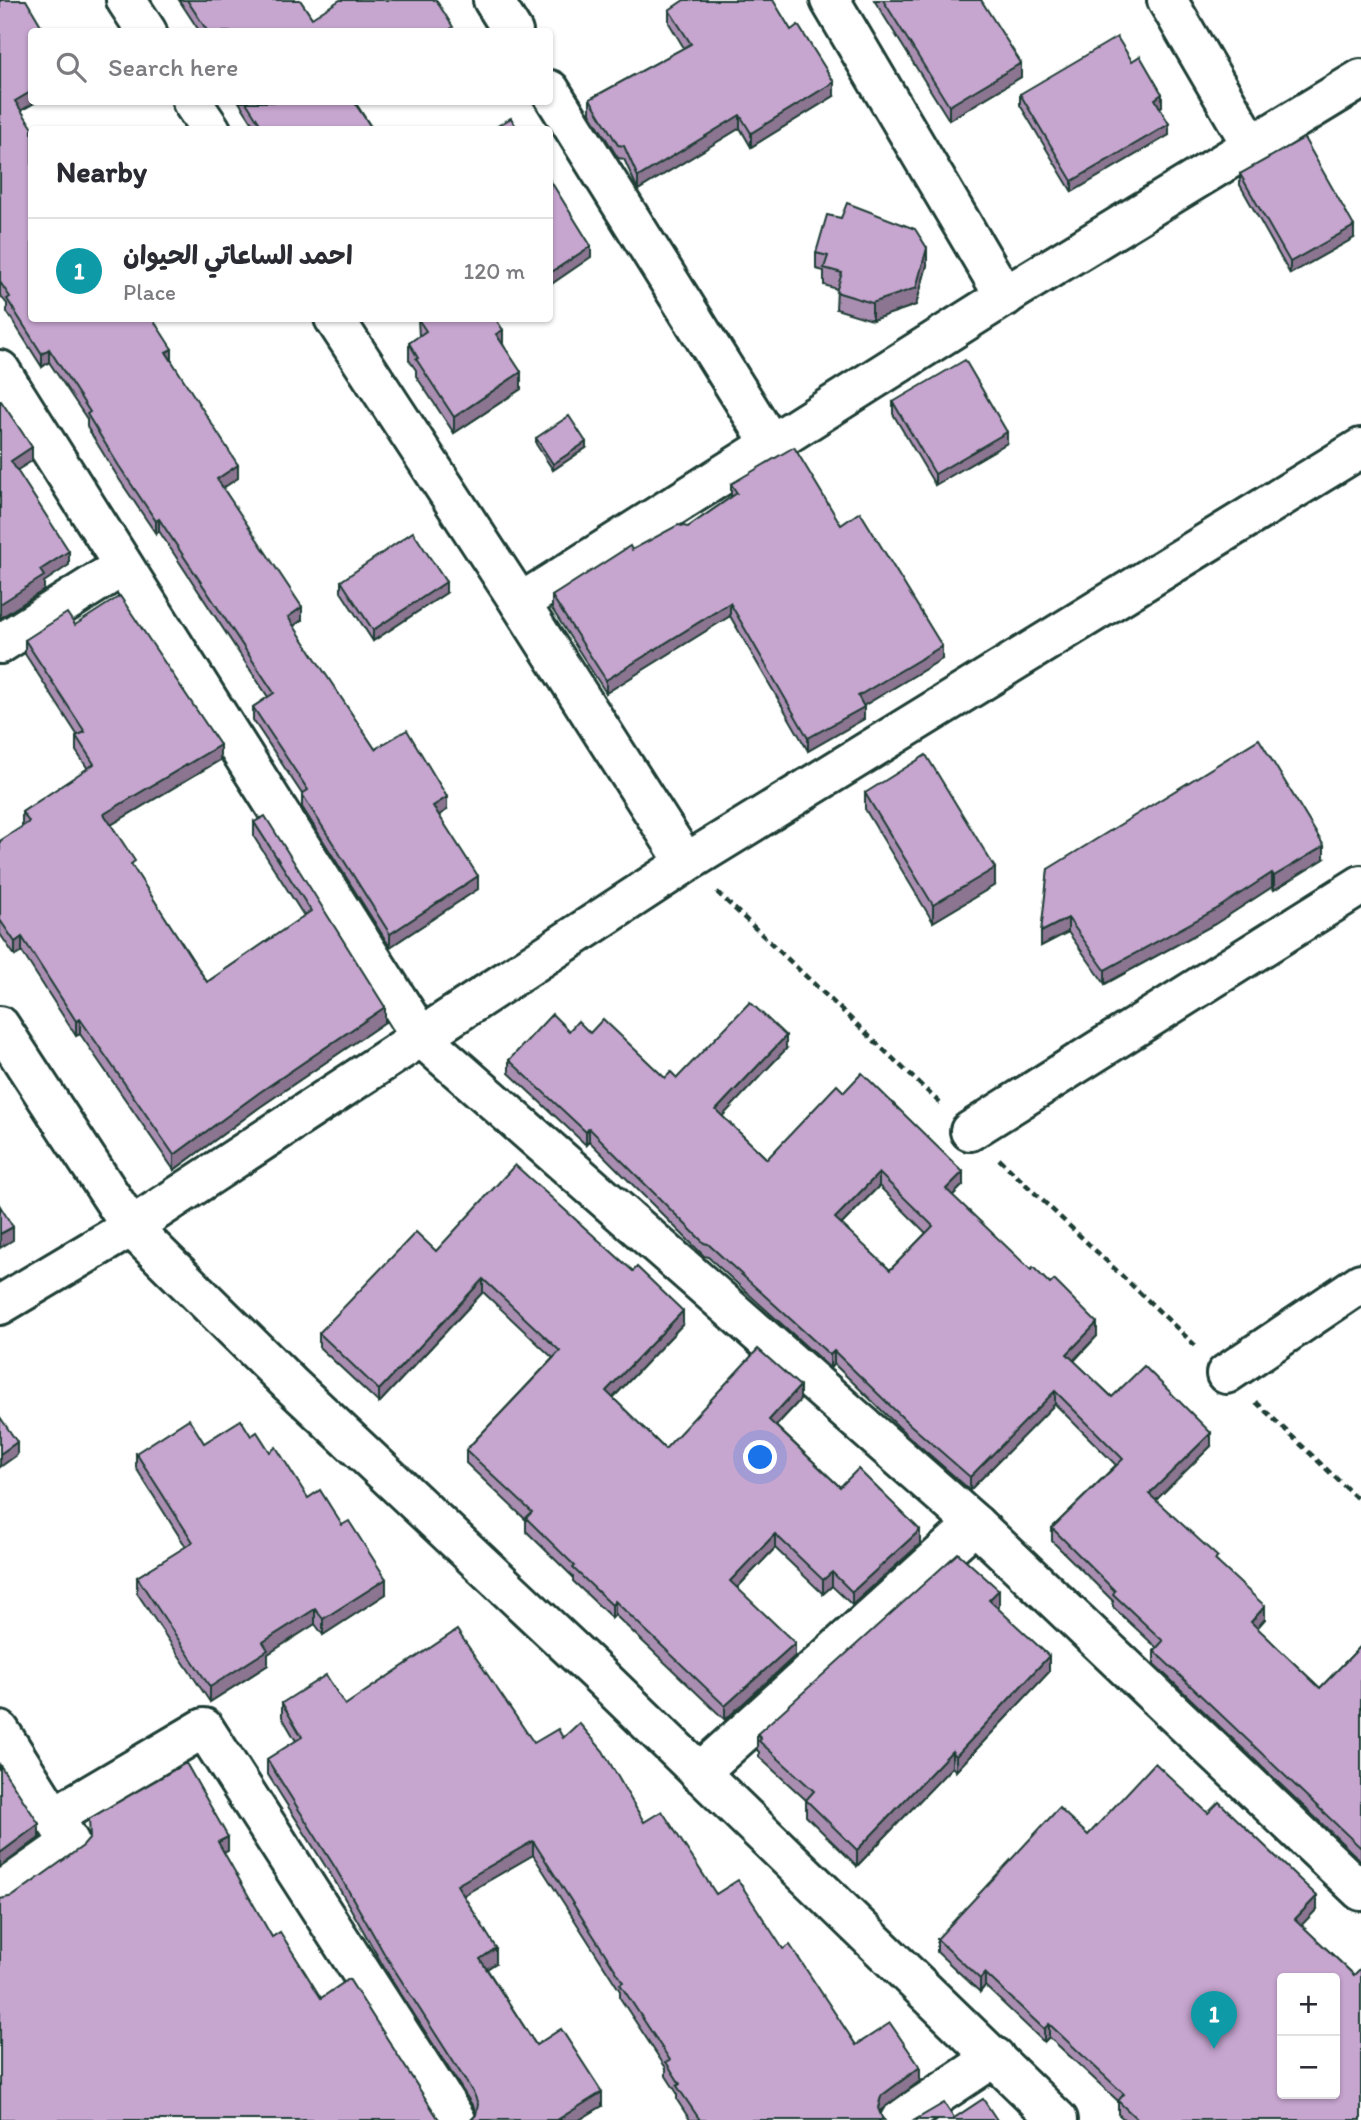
<!DOCTYPE html>
<meta charset="utf-8">
<style>
:root{--surface:#fff;--page:#f2f2f3;--text:#2b2b33;--muted:#7c7c81;--line:#e1e1e2;--accent:#c8321e}
body{margin:0;font-family:Itim,"Playpen Sans Arabic",sans-serif;background:var(--page);color:var(--text)}
.controls{position:absolute;right:21px;bottom:21px;display:grid;overflow:hidden;border-radius:7px;box-shadow:0 2px 5px #0004}
.controls button{width:63px;height:63px;display:grid;place-items:center;padding:0;border:0;border-bottom:2px solid var(--line);background:var(--surface);color:var(--text);font:35px sans-serif}
.you{position:absolute;left:761px;top:1458px;width:24px;height:24px;margin:-18px;border:5px solid #fff;border-radius:50%;background:#1a73e8;box-shadow:0 0 0 10px #1a73e833}
.badge{display:grid;place-items:center;width:46px;height:46px;border-radius:50%;background:var(--accent);color:#fff;font-size:23px;font-weight:700}
.pin{position:absolute;translate:-50% -58px;filter:drop-shadow(0 2px 4px #0008)}
.pin::after{content:'';position:absolute;top:37px;width:24px;height:21px;background:inherit;clip-path:polygon(0 0,100% 0,50% 100%)}
.list{margin:0;padding:0;list-style:none}
h2{display:flex;justify-content:space-between;align-items:center;height:91px;margin:0;padding:0 28px;font-size:30px}
h2 small{font-size:23px;font-weight:400;color:var(--muted)}
.list li{display:grid;grid-template-columns:46px 1fr auto;gap:21px;align-items:center;box-sizing:border-box;height:105px;padding:0 28px;border-top:2px solid var(--line)}
.list b{display:block;font-size:26px;white-space:nowrap}
.list p{margin:0;font-size:23px;white-space:nowrap;color:var(--muted)}
.list em{font-size:23px;font-style:normal;color:var(--muted)}
.icon{flex:none;width:38px;height:38px;fill:none;stroke:currentColor;stroke-width:2;stroke-linecap:round;stroke-linejoin:round}
.map{position:relative;flex:none;width:1361px;height:2120px;overflow:hidden}
.search{position:absolute;background:var(--surface);box-shadow:0 2px 5px #0004;left:28px;top:28px;width:525px;height:77px;display:flex;align-items:center;gap:18px;box-sizing:border-box;padding:0 24px;border-radius:7px;color:var(--muted);font-size:26px}
.panel{position:absolute;background:var(--surface);box-shadow:0 2px 5px #0004;left:28px;top:126px;width:525px;height:196px;border-radius:7px}
.map>svg:first-child{display:block}
</style>
<div class="map">
<svg width="1361" height="2120" viewBox="0 0 1361 2120">
<rect width="100%" height="100%" fill="#fff"/>
<filter id="ink" filterUnits="userSpaceOnUse"><feTurbulence type="fractalNoise" baseFrequency=".0143" numOctaves="2"/><feDisplacementMap in="SourceGraphic" scale="14" xChannelSelector="R" yChannelSelector="G"/><feConvolveMatrix kernelMatrix="1 2 1 2 8 2 1 2 1" color-interpolation-filters="sRGB"/></filter>
<g filter="url(#ink)">
<g fill="none" stroke-linecap="round" stroke-linejoin="round">
<defs>
<g id="minor">
<path d="M126 0 147 32"/>
<path d="M493 0 513 32"/>
<path d="M830 0 1005 297"/>
<path d="M1167 0 1252 146"/>
<path d="M550 90 771 444"/>
<path d="M192 102 211 130"/>
<path d="M334 318 520 603 1018 288 1361 79"/>
<path d="M0 370 421 1037 975 1524 1361 1891"/>
<path d="M520 603 686 863"/>
<path d="M0 644 123 566"/>
<path d="M0 1026 131 1227 290 1384 597 1673 1058 2120"/>
<path d="M970 1131 1361 885"/>
<path d="M0 1305 131 1227 686 863 1361 448"/>
<path d="M1226 1374 1361 1283"/>
<path d="M0 1731 70 1843 0 1892"/>
<path d="M699 1773 975 1524"/>
<path d="M53 1817 204 1728 456 2120"/>
<path d="M900 2120 995 2057"/>
</g>
</defs>
<use href="#minor" stroke="#1f3d34" stroke-width="44"/>
<g stroke="#1f3d34" stroke-width="4.5" stroke-dasharray="7 5" stroke-linecap="butt">
<path d="M717 892 942 1105"/>
<path d="M999 1159 1198 1348"/>
<path d="M1256 1402 1361 1502"/>
</g>
<use href="#minor" stroke="#fff" stroke-width="38"/>
</g>
<g fill="#aa8eb2" stroke="#1f3d34" stroke-width="2" fill-rule="evenodd">
<path d="M0 0 32 102H36L21 110 32 130 172 362 238 478 223 488 302 620 293 626 375 749 447 810 439 815 478 889 390 947 302 807V794L253 720V707L268 697 159 531 156 534 119 479 87 427V419L49 362 42 367 7 312V304L0 295Z"/>
<path d="M179 0H300L312 18 453 32H200Z"/>
<path d="M874 0H981L1021 77 949 120Z"/>
<path d="M669 10 834 96 751 147 740 128 638 190 624 159 618 158 590 113V99L684 48 669 23Z"/>
<path d="M1132 61 1162 106 1160 108 1169 135 1072 192 1020 105V94Z"/>
<path d="M239 102H355L373 130H257Z"/>
<path d="M1240 174 1354 238 1290 274 1240 185Z"/>
<path d="M816 253 927 265 916 305 872 320 836 309 837 289 824 285V271L816 269Z"/>
<path d="M418 319 503 344 521 389 454 433 416 376V370L409 360V343L419 337Z"/>
<path d="M893 402 1007 443 935 485 893 414Z"/>
<path d="M536 438 586 448 553 470 536 444Z"/>
<path d="M731 484 841 525 942 659 863 706 864 719 808 751 730 616 606 693 552 609V596L632 550 688 527 731 497Z"/>
<path d="M341 581 446 593 373 641 341 592Z"/>
<path d="M75 625 220 760 111 825 135 871 207 982 304 916 254 837V822L385 1022 260 1107 174 1170 80 1034 76 1036 22 952 15 956 0 934V841L22 827V812L88 769 76 751V736H78L25 654V640Z"/>
<path d="M865 793 995 885 933 922 865 809Z"/>
<path d="M1324 859 1274 890 1272 887 1215 924 1105 984 1068 932 1041 946 1048 869Z"/>
<path d="M569 1031 590 1033 665 1078H677L786 1049 722 1116 767 1159 844 1092 963 1185 952 1196 1097 1336 1074 1361 1112 1397 1211 1446 1155 1500 1218 1563 1265 1619 1257 1628 1320 1688 1361 1646V1861L1154 1664V1651L1157 1648 1113 1607V1601L1052 1541V1528L1116 1465 1055 1404 970 1490 907 1435 834 1364 830 1368 708 1257 704 1256 589 1141 586 1145 509 1073V1060ZM879 1186 926 1233 890 1270 841 1225Z"/>
<path d="M436 1251 683 1324 613 1398 665 1449 800 1400 776 1426 840 1487 920 1544 852 1605 832 1586 823 1594 775 1548 737 1588 795 1656 725 1720 615 1615 612 1618 573 1581V1577L526 1531V1520L466 1463V1450L553 1358 483 1292 379 1403 319 1347V1333Z"/>
<path d="M251 1436 270 1452 386 1594 323 1635 315 1624 268 1654V1665L210 1702 137 1593V1577L186 1547 136 1468V1453Z"/>
<path d="M999 1605 997 1607 1049 1672 956 1771 952 1767 857 1866 806 1816V1800L759 1757V1752L757 1750V1734Z"/>
<path d="M282 1703 345 1705 534 1743 563 1738 644 1822 716 1894 783 1949 856 2045 920 2081 881 2110 880 2113 882 2118 884 2120H690L677 2100V2093L666 2076V2068L620 1998V1991L533 1855 463 1895 496 1963 487 1969 536 2045 602 2106 579 2120H471L476 2115 474 2108 385 1969 336 1883 267 1773V1759L296 1741 282 1717Z"/>
<path d="M1208 1813 1317 1909 1301 1925 1354 1975 1361 2120H1125L1118 2114V2101L1049 2037 1044 2042 985 1986 980 1992 937 1952V1939L1088 1835Z"/>
</g>
<g fill="#8b7491" stroke="#1f3d34" stroke-width="2">
<path d="M1021 63V77L949 120V106Z"/>
<path d="M834 82V96L751 147V133Z"/>
<path d="M32 91V102H36L15 114V101Z"/>
<path d="M1162 94V106L1155 111V99Z"/>
<path d="M740 115V128L638 190V177Z"/>
<path d="M1169 124V135L1072 192V181Z"/>
<path d="M1354 226V238L1290 274V262Z"/>
<path d="M591 246V257L550 285V273Z"/>
<path d="M927 248V265L916 305 872 320V303Z"/>
<path d="M503 330V347L496 334Z"/>
<path d="M49 349V362L42 367V354Z"/>
<path d="M172 349V362L166 352Z"/>
<path d="M521 372V389L454 433V417Z"/>
<path d="M1007 432V443L935 485V474Z"/>
<path d="M586 442V448L553 470V464Z"/>
<path d="M32 447V461L11 474V461Z"/>
<path d="M238 465V478L217 492V479Z"/>
<path d="M159 519V531L156 534V521Z"/>
<path d="M69 551V565L44 582V590L0 618V604L40 570Z"/>
<path d="M446 582V593L373 641V630Z"/>
<path d="M730 603V616L606 693V680Z"/>
<path d="M302 607V620L288 630V617Z"/>
<path d="M942 646V659L858 709V696Z"/>
<path d="M864 707V719L808 751V738Z"/>
<path d="M220 745V760L104 829V814Z"/>
<path d="M447 797V810L433 819V806Z"/>
<path d="M1324 846V859L1274 890V876Z"/>
<path d="M995 868V885L933 922V905Z"/>
<path d="M1272 873V887L1215 924 1105 984V970Z"/>
<path d="M478 876V889L390 947V934Z"/>
<path d="M1068 918V932L1041 946V932Z"/>
<path d="M22 937V952L15 956V942Z"/>
<path d="M385 1007V1022L260 1107 174 1170V1155L260 1092Z"/>
<path d="M80 1019V1034L76 1036V1021Z"/>
<path d="M786 1036V1049L716 1123V1110Z"/>
<path d="M589 1128V1141L586 1145V1132Z"/>
<path d="M963 1172V1185L946 1202V1189Z"/>
<path d="M879 1173V1186L835 1231V1218Z"/>
<path d="M13 1227V1240L0 1248V1234Z"/>
<path d="M483 1279V1292L379 1403V1390Z"/>
<path d="M683 1311V1324L606 1405V1391Z"/>
<path d="M1097 1323V1336L1067 1367V1354Z"/>
<path d="M834 1351V1364L830 1368V1355Z"/>
<path d="M800 1386V1400L769 1433V1420Z"/>
<path d="M1055 1391V1404L970 1490V1477Z"/>
<path d="M1211 1433V1446L1149 1507V1494Z"/>
<path d="M17 1442V1455L0 1467V1454Z"/>
<path d="M920 1530V1544L852 1605V1592Z"/>
<path d="M775 1534V1548L730 1595V1581Z"/>
<path d="M832 1572V1586L823 1594V1580Z"/>
<path d="M386 1579V1594L323 1635V1619Z"/>
<path d="M999 1590V1605L989 1616V1600Z"/>
<path d="M615 1601V1615L612 1618V1605Z"/>
<path d="M1265 1606V1619L1251 1635V1622Z"/>
<path d="M315 1609V1624L268 1654V1665L210 1702V1687L263 1642Z"/>
<path d="M795 1643V1656L725 1720V1706Z"/>
<path d="M1049 1656V1672L956 1771V1756Z"/>
<path d="M952 1751V1767L857 1866V1850Z"/>
<path d="M39 1824V1838L0 1867V1853Z"/>
<path d="M228 1837V1851L218 1856V1842Z"/>
<path d="M533 1841V1855L457 1899V1885Z"/>
<path d="M1317 1896V1909L1295 1932V1919Z"/>
<path d="M496 1948V1963L480 1973V1959Z"/>
<path d="M985 1973V1986L980 1992V1979Z"/>
<path d="M1049 2024V2037L1044 2042V2029Z"/>
<path d="M920 2067V2081L881 2110 879 2120 878 2108 881 2096Z"/>
<path d="M602 2092V2106L579 2120H557Z"/>
</g>
<g fill="#c6a5cf" stroke="#1f3d34" stroke-width="2" fill-rule="evenodd">
<path d="M0 0H26L45 32H32V91L15 101 34 130H32V318H152L172 349 166 352 238 465 217 479 302 607 288 617 375 749 407 730 447 797 433 806 478 876 390 934 302 794 308 790 253 707 274 693 159 519 156 521 119 466 87 414 90 412 49 349 42 354 7 299 10 297 0 282Z"/>
<path d="M187 0H300L312 18 340 0H436L453 27 447 32H208Z"/>
<path d="M684 0H773L791 30 798 25 834 82 751 133 740 115 638 177 624 146 618 145 590 99 691 44 669 10Z"/>
<path d="M883 0H981L1021 63 949 106Z"/>
<path d="M1117 37 1132 61 1140 56 1162 94 1155 99 1169 124 1072 181 1020 94Z"/>
<path d="M246 102H354L373 130H264Z"/>
<path d="M511 118 518 130H491Z"/>
<path d="M1304 138 1354 226 1290 262 1240 174Z"/>
<path d="M550 180 591 246 550 273Z"/>
<path d="M847 203 915 229 927 248 916 288 872 303 836 292 842 273 824 268 828 256 816 253 827 215 841 218Z"/>
<path d="M419 318H495L503 330 496 334 521 372 454 417 416 359 418 358 409 343 426 331 418 319Z"/>
<path d="M965 360 1007 432 935 474 893 402Z"/>
<path d="M0 401H1L32 447 11 461 69 551 40 570 44 576 0 604Z"/>
<path d="M569 416 586 442 553 464 536 438Z"/>
<path d="M794 447 841 525 860 512 942 646 858 696 864 707 808 738 730 603 606 680 552 596 630 546 632 550 678 525 688 527 737 493 731 484Z"/>
<path d="M413 532 446 582 373 630 341 581Z"/>
<path d="M120 596 220 745 104 814 135 861 131 864 207 982 311 911 254 822 265 816 385 1007 260 1092 174 1155 80 1019 76 1021 22 937 15 942 0 920V841L29 822 22 812 94 764 76 736 85 732 25 640 67 613 75 625Z"/>
<path d="M1259 739 1324 846 1274 876 1272 873 1215 910 1105 970 1068 918 1041 932 1048 869Z"/>
<path d="M926 755 995 868 933 905 865 793Z"/>
<path d="M750 1002 786 1036 716 1110 767 1159 837 1085 844 1092 862 1073 963 1172 946 1189 1031 1270 1033 1267 1050 1284 1054 1280 1097 1323 1067 1354 1112 1397 1144 1366 1211 1433 1149 1494 1218 1557 1215 1560 1265 1606 1251 1622 1320 1688 1361 1646V1848L1154 1651 1163 1641 1113 1594 1115 1591 1052 1528 1123 1459 1055 1391 970 1477 907 1422 834 1351 830 1355 708 1244 704 1243 589 1128 586 1132 509 1060 552 1014 569 1031 578 1021 590 1033 603 1019 665 1078 671 1072 677 1078ZM879 1173 933 1226 890 1270 835 1218Z"/>
<path d="M515 1165 633 1271 637 1267 683 1311 606 1391 665 1449 758 1349 800 1386 769 1420 840 1487 858 1469 920 1530 852 1592 832 1572 823 1580 775 1534 730 1581 795 1643 725 1706 615 1601 612 1605 573 1568 575 1566 526 1518 532 1512 466 1450 560 1351 483 1279 379 1390 319 1333 416 1232 436 1251Z"/>
<path d="M0 1206 13 1227 0 1234Z"/>
<path d="M0 1417 17 1442 0 1454Z"/>
<path d="M189 1419 204 1443 241 1420 251 1436 257 1432 270 1452 276 1447 308 1498 320 1490 342 1525 349 1521 386 1579 323 1619 315 1609 263 1642 268 1650 210 1687 137 1577 193 1542 136 1453Z"/>
<path d="M958 1553 999 1590 989 1600 1049 1656 956 1756 952 1751 857 1850 806 1800 814 1791 759 1741 761 1739 757 1734Z"/>
<path d="M457 1630 534 1743 558 1729 563 1738 579 1723 603 1751 644 1822 662 1811 716 1894 738 1880 783 1949 790 1945 856 2045 890 2023 920 2067 881 2096 878 2108 882 2118 884 2120H700L677 2086 680 2084 666 2062 670 2060 620 1984 623 1982 533 1841 457 1885 496 1948 480 1959 536 2045 561 2029 602 2092 557 2120H471L476 2115 478 2104 474 2094 385 1955 336 1869 267 1759 302 1737 282 1703 326 1675 345 1705Z"/>
<path d="M186 1763 228 1837 218 1842 272 1937 280 1932 321 1998 349 1979 438 2118 440 2120H0V1899L13 1896 83 1846 90 1838 89 1819Z"/>
<path d="M1155 1763 1208 1813 1219 1802 1317 1896 1295 1919 1354 1975 1361 1968V2120H1138L1118 2101 1124 2094 1049 2024 1044 2029 985 1973 980 1979 937 1939 1059 1808 1088 1835ZM1282 1978H1335V2094H1282Z"/>
<path d="M0 1765 39 1824 0 1853Z"/>
<path d="M983 2099 997 2120H915L944 2103 954 2118Z"/>
</g>
</g>
</svg>
<div class="controls">
<button>+</button>
<button>−</button>
</div>
<div class="you"></div>
<div class="pin badge" style="left:1214px;top:2049px;background:#0f9aa8">1</div>
<div class="search"><svg class="icon" aria-label="search" viewBox="0 0 24 24"><circle cx="10" cy="10" r="6"/><path d="M15 15l6 6"/></svg>Search here</div>
<section class="panel">
<h2>Nearby<small></small></h2>
<ul class="list">
<li><span class="badge" style="background:#0f9aa8">1</span><div><b>احمد الساعاتي الحيوان</b><p>Place</p></div><em>120 m</em></li>
</ul>
</section>
</div>
